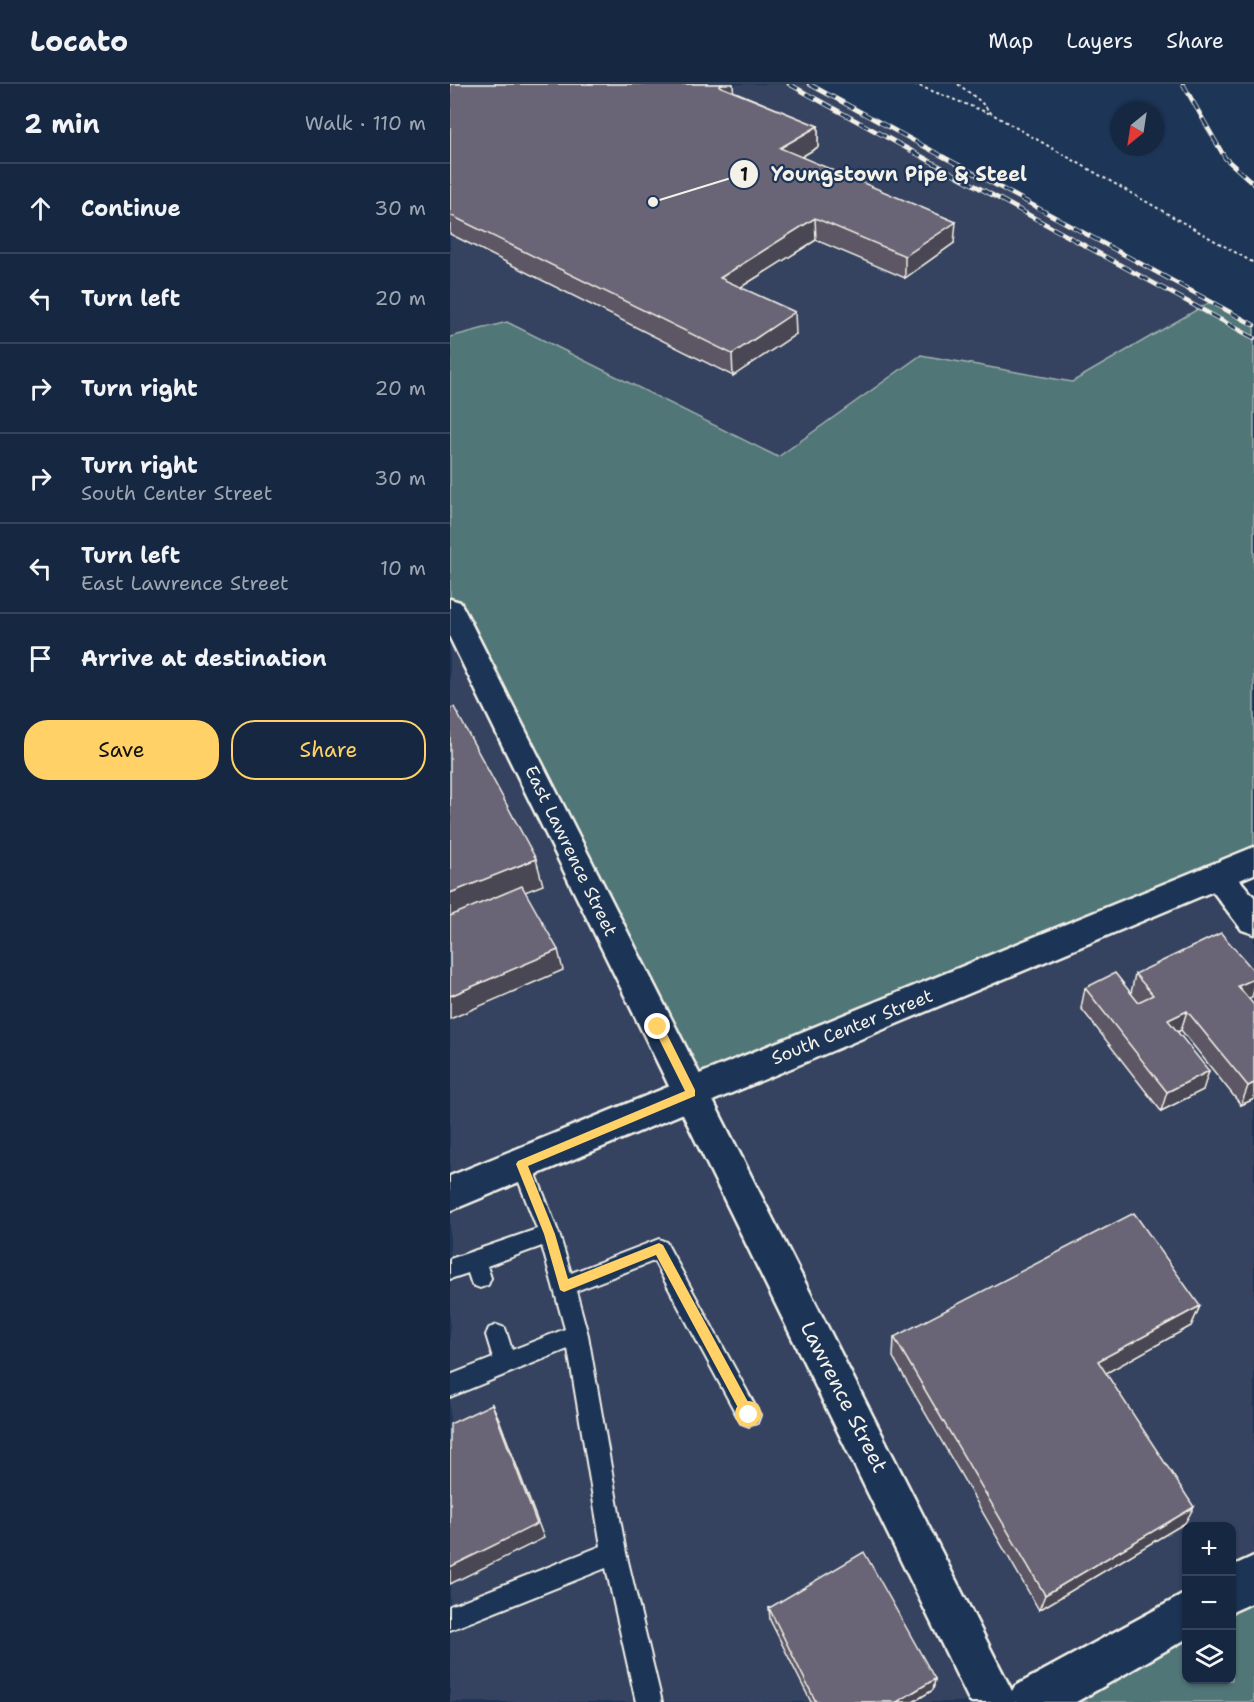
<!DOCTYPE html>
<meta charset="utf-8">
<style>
:root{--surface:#162841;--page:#1f3048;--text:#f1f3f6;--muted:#9ea6b1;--line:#35445a;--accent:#ffd166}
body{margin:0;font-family:"Shantell Sans",sans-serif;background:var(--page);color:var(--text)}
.controls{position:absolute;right:18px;bottom:18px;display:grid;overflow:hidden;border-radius:12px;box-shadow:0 2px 4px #0004}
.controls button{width:54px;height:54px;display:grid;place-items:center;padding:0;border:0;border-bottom:2px solid var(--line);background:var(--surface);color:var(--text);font:30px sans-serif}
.compass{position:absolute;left:660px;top:18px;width:54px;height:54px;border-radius:50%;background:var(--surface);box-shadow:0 2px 4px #0004;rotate:210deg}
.stop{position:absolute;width:18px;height:18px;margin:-14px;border:4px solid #ffd166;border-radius:50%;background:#fff}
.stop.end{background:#ffd166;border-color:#fff;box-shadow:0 2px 6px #0008}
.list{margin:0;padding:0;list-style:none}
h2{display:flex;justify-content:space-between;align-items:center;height:78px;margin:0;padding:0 24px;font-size:26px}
h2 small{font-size:20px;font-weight:400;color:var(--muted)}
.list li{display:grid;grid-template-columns:39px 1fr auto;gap:18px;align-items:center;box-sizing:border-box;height:90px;padding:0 24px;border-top:2px solid var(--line)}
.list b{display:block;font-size:22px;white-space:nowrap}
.list p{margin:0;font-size:20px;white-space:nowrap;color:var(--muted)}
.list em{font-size:20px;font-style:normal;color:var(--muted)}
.actions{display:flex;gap:12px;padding:18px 24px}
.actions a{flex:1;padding:14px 0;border:2px solid var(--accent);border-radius:24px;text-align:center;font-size:21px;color:var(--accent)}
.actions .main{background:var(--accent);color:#111}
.icon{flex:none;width:33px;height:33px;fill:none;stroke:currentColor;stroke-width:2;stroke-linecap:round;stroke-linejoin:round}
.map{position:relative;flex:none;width:804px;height:1618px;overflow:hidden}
header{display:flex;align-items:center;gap:36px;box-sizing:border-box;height:84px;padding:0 30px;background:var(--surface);border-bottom:2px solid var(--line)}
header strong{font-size:28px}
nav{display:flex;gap:33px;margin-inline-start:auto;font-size:21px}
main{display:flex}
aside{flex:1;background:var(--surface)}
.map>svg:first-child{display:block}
</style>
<header>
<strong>Locato</strong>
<nav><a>Map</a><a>Layers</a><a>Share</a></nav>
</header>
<main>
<aside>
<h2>2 min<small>Walk · 110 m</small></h2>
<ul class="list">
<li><svg class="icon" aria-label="ahead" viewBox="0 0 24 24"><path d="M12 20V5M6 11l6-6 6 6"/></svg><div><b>Continue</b></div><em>30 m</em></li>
<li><svg class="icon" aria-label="left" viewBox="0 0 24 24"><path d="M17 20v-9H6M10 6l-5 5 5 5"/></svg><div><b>Turn left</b></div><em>20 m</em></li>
<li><svg class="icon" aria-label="right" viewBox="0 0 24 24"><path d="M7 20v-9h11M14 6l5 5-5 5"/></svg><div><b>Turn right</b></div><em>20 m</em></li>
<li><svg class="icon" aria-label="right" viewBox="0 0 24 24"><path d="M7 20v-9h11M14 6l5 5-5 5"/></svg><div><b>Turn right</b><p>South Center Street</p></div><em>30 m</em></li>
<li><svg class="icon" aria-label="left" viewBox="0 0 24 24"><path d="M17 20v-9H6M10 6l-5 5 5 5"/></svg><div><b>Turn left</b><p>East Lawrence Street</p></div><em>10 m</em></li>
<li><svg class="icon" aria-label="arrive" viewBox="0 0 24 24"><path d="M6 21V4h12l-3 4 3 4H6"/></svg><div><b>Arrive at destination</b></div></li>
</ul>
<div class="actions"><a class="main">Save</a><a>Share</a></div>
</aside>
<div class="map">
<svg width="804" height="1618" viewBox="0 0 804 1618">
<rect width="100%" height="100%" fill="#1d3557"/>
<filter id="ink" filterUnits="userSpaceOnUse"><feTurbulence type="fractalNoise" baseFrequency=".0167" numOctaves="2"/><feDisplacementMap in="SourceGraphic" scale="12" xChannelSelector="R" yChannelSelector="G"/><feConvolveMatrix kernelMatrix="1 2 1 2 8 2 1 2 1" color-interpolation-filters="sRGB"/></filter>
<g filter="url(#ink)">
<g fill="#344360">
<path d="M0 0H359L760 218 622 298 471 271 328 373 57 238 0 253Z"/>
<path d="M0 525 767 792 804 837V1494L782 1506V1442H736V1531L581 1618H0Z"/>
</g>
<g fill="#517678" stroke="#a2b4b0" stroke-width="1.5">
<path d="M760 218 804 241V776L242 1009 0 525V253L57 238 328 373 471 271 622 298Z"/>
<path d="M804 1494V1618H581L736 1531V1596H782V1506Z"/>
</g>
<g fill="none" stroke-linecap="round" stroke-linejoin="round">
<defs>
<path id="service" d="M72 1071 79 1074 82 1080 109 1150 121 1189 209 1155 216 1158 310 1331 307 1339 299 1342 291 1339 204 1177 126 1207 138 1251 176 1469 212 1618H186L156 1484 0 1546V1522L151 1462 118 1265 0 1313V1291L43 1274 36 1251 39 1244 47 1241 55 1244 62 1266 115 1245 92 1162 37 1182 41 1194 38 1201 30 1204 22 1201 18 1189 0 1195V1175L87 1145 62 1080 65 1074Z"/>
<g id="minor">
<path d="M0 515 10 518 14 525 562 1607 565 1602 736 1509V1555L626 1618H520L0 554Z"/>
<path d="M767 779 779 783 804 813V850L792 846 751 792 755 783Z"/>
<path d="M804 1472V1518L782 1528V1482Z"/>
</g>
<path id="secondary" d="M804 763V790L0 1127V1092Z"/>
</defs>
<use href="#service" stroke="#f4f1e8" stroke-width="4"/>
<use href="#minor" stroke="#f4f1e8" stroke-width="5"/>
<use href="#secondary" stroke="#f4f1e8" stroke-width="5"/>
<g stroke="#f4f1e8" stroke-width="2" stroke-dasharray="3 3" stroke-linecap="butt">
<path d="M464 0 541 30"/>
<path d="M508 0 530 17 542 30 804 179"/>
</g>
<use href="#service" fill="#1d3557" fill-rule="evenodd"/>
<use href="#minor" fill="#1d3557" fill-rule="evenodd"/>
<use href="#secondary" fill="#1d3557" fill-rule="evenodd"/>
<defs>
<g id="rail">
<path d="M339 0 804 254"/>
<path d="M359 0 804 241"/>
<path d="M733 0 775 74 804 100"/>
</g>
</defs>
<use href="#rail" stroke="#f4f1e8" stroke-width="4.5"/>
<use href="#rail" stroke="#1d3557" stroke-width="3" stroke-dasharray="10" stroke-linecap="butt"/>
</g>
<g fill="#5b5765" stroke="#f4f1e8" stroke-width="1.5">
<path d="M0 0H283V7L368 42V63L351 73 504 159 455 194 366 156 291 203 346 250 283 292 0 150Z"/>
<path d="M685 890 802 913 798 914 804 1015 791 1021 731 946 728 948 753 1006 711 1027 631 924 635 904 681 909Z"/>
<path d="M750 1222 741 1242 656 1289 735 1439 589 1526 443 1273 444 1253Z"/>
<path d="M319 1524 485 1595 483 1606 463 1618H361L320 1536Z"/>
</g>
<g fill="#4a4753" stroke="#f4f1e8" stroke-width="1.5">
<path d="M272 0H283L284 15 269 2Z"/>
<path d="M368 42V63L331 85 330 64Z"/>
<path d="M365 134 366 156 272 215 270 194Z"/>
<path d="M506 138 504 159 455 194V172Z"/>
<path d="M345 228 346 250 283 292 282 270Z"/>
<path d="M86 775 93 801 0 837V809Z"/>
<path d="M108 866 113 886 0 935V912Z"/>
<path d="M804 895V906L802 913 781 922 788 902Z"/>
<path d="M737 927 731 946 713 956 718 936Z"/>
<path d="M759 987 753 1006 711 1027 717 1008Z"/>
<path d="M804 999V1015L791 1021 798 1002Z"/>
<path d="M750 1222 741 1242 642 1297 648 1277Z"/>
<path d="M42 1320 49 1335 94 1454 0 1500V1483Z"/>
<path d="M744 1423 735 1439 589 1526 595 1511Z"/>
<path d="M485 1595 483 1606 463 1618H447Z"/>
</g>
<g fill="#6a6576" stroke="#f4f1e8" stroke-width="1.5">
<path d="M0 0H272L269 2 368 42 330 64 506 138 455 172 365 134 270 194 345 228 282 270 0 131Z"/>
<path d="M4 623 86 775 0 809V624Z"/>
<path d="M72 802 108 866 0 912V832Z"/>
<path d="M771 849 804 887V895L788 902 804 921V999L798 1002 737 927 718 936 759 987 717 1008 635 904 665 889 688 918 703 911 685 890Z"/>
<path d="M684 1129 750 1222 648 1277 744 1423 595 1511 444 1253Z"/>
<path d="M42 1320 87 1440 0 1483V1340Z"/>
<path d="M414 1468 485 1595 447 1618H366L319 1524Z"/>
</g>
</g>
<path fill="#ffd166" d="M208 939 212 940 245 1006V1012L78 1082 105 1150 118 1195 209 1159 213 1161 303 1327V1335L299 1337 294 1335 206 1171 114 1208 110 1206 94 1150 66 1080 68 1077 235 1007 203 943Z"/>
<g text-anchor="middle" stroke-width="4.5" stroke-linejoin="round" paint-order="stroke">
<g font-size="18" fill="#f4f1e8" stroke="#1d3557">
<text transform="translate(121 767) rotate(64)" y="6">East Lawrence Street</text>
<text transform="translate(402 943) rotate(-22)" y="6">South Center Street</text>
</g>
<g font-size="21" fill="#f4f1e8" stroke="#1d3557">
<text transform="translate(394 1313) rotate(63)" y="7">Lawrence Street</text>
</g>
</g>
<path fill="none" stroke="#f4f1e8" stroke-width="2" d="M203 118L294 90"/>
<g fill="#f4f1e8" stroke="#1d3557" stroke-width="2">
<circle cx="203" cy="118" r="6"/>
<circle cx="294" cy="90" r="15"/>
</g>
<g font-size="18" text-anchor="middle" font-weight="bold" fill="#111">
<text x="294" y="97">1</text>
</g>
<g font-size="20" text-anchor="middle" font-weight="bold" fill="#f4f1e8" stroke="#1d3557" stroke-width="4.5" stroke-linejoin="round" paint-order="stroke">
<text x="449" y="97">Youngstown Pipe &amp; Steel</text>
</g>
</svg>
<div class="controls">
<button>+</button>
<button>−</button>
<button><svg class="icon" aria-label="layers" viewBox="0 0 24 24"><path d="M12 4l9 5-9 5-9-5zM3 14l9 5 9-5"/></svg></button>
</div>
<svg class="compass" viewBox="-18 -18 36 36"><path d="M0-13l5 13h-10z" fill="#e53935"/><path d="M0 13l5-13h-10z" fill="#9ea6b1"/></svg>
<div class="stop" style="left:299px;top:1331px"></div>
<div class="stop end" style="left:208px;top:943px"></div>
</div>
</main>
